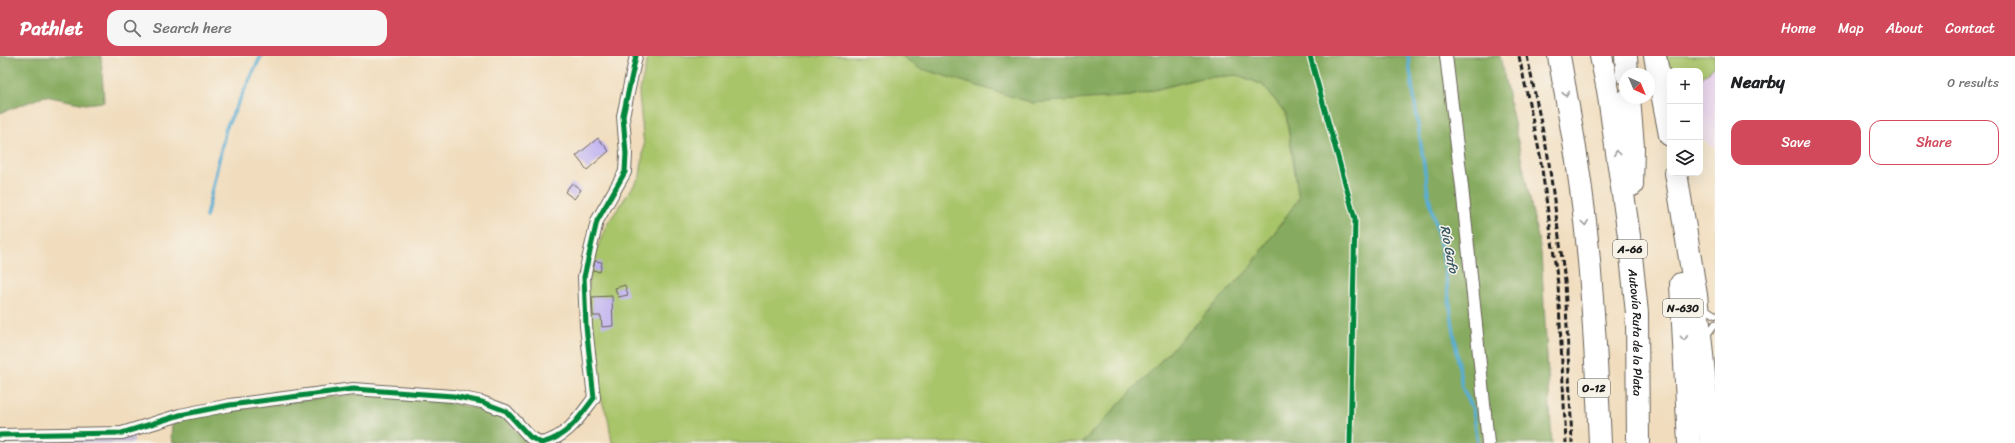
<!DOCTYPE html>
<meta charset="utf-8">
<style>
:root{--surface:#fff;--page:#f6f6f6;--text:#202124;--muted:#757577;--line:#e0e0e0;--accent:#d1495b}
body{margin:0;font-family:Sriracha,sans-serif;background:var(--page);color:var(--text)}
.controls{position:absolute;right:12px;top:12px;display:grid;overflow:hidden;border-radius:8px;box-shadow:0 4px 16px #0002}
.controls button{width:36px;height:36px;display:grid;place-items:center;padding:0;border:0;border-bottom:1px solid var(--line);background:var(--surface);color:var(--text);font:20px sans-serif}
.compass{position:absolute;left:1619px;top:12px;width:36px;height:36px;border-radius:50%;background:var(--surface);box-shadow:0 4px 16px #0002;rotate:136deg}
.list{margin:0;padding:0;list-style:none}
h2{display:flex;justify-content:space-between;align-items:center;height:52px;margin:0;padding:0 16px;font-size:17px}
h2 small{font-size:13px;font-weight:400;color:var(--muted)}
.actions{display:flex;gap:8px;padding:12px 16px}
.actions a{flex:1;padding:9px 0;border:1px solid var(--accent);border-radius:12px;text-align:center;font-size:14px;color:var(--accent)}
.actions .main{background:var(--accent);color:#fff}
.icon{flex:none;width:22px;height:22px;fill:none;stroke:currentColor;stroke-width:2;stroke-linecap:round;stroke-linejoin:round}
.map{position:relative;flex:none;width:1715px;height:387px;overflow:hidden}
header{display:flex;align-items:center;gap:24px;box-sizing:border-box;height:56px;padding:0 20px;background:var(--accent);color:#fff}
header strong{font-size:19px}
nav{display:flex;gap:22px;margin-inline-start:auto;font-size:14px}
.search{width:280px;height:36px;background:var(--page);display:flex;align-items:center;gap:10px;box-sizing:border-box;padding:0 14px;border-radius:12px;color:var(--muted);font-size:15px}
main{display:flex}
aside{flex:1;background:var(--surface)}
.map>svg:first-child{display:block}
</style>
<header>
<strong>Pathlet</strong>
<div class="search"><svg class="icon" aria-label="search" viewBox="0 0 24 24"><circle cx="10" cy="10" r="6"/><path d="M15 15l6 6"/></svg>Search here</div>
<nav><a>Home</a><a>Map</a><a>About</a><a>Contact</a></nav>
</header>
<main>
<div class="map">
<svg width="1715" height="387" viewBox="0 0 1715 387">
<rect width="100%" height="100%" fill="#f7f3e8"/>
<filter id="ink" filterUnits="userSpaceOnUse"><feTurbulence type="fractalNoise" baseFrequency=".025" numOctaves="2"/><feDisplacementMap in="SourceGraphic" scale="8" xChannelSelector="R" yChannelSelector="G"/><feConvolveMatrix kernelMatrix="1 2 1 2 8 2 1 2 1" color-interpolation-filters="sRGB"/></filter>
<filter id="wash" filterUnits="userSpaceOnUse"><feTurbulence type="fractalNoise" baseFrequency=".012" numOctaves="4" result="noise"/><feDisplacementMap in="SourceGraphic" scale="16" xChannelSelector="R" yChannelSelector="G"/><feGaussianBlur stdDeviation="0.9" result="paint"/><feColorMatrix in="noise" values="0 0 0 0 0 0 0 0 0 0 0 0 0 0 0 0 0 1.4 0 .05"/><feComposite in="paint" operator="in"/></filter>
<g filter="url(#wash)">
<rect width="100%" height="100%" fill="#f1ddbe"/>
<path fill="#e8d2ee" d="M1715 9V92L1700 83V24Z"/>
<path fill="#c9bfd7" d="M134 379V387H4L3 383 42 385Z"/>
<g fill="#a9c56b" stroke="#627044">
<path d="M648 0H902L919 12 1131 40 1200 22 1238 19 1263 29 1286 58 1299 142 1249 213 1082 387H612L608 362 596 329 586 241 592 204 606 170 640 120 644 90 639 38Z"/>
<path d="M1665 0H1715V9L1700 24V15H1670V27Z"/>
</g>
<g fill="#86aa5f" stroke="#51633e">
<path d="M0 0H101L104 46 85 48 45 40 0 57Z"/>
<path d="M902 0H1500L1541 196 1552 387H1082L1249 213 1299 142 1286 58 1263 29 1238 19 1200 22 1131 40 1033 47 919 12Z"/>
<path d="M356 338 435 344 471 351 503 361 527 387H173L171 380 172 369 186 363 244 352Z"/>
</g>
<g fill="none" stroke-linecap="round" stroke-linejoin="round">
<g stroke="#57add3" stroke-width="3.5">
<path d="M1408 0 1428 137 1442 195 1462 331 1473 353 1478 387"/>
<path d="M206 161 226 72 261 0"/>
</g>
</g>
<g id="blocks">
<g fill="#bdaff2">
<path d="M598 82 609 95 587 114 576 100Z"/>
<path d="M572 127 581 134 574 143 565 136Z"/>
<path d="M595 205 602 206 600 216 593 214Z"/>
<path d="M625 229 628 239 618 241 615 232Z"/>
<path d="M612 240 613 270 602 271 601 260H593L592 241Z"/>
</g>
</g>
</g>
<g filter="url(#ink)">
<use href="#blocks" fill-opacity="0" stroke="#676055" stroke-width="1"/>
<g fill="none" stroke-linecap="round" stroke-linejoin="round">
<defs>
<g id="lane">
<path d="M1703 251 1715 259"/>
<path d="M1706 280 1715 268"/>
</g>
<g id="street">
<path d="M1446 0 1462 131 1488 387"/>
<path d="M0 379 122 377 180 359 230 349 353 333 453 340 482 346 506 355 530 381 541 387"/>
<path d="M542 387C568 380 578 363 594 342L586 270 584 221 597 165 625 116 626 98 623 60 636 0"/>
</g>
<g id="highway">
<path d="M1559 0C1570 61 1581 122 1587 184 1594 251 1597 319 1600 387"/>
<path id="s1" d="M1601 0 1608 34 1629 180 1637 257 1638 387"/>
<path d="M1626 0 1627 18"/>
<path d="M1655 0 1670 79"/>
<path d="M1629 42 1633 91 1632 129"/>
<path d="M1676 117 1696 239 1711 387"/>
<path d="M1681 228 1689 387"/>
</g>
</defs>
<use href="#lane" stroke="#676055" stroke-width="8"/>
<use href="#street" stroke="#676055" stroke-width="14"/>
<use href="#highway" stroke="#676055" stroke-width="24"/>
<use href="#lane" stroke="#fff" stroke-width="6"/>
<use href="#street" stroke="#fff" stroke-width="12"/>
<use href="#highway" stroke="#fff" stroke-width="22"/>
<g stroke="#1c1c1c" stroke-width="3" stroke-dasharray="6 3" stroke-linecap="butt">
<path d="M1519 0 1540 99 1558 228 1566 387"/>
<path d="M1527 0 1548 100 1565 225 1572 387"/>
</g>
<defs>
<g id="cycleway">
<path d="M1310 0 1355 163 1350 387"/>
<path d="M0 379 122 377 180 359 230 349 353 333 453 340 482 346 506 355 530 381 541 387"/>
<path d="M542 387C568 380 578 363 594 342L586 270 584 221 597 165 625 116 626 98 623 60 636 0"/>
</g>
</defs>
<use href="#cycleway" stroke="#f7f3e8" stroke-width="8"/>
<use href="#cycleway" stroke="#00873e" stroke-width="5"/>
</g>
<defs><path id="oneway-chevron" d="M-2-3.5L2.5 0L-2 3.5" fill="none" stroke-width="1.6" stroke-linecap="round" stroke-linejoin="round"/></defs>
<g stroke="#999">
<use href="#oneway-chevron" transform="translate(1566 38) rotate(80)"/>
<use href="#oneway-chevron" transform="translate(1617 97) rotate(-98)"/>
<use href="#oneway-chevron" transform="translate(1585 167) rotate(83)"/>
<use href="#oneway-chevron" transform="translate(1684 282) rotate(86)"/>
</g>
</g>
<g text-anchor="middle" stroke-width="3" stroke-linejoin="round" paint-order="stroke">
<g fill="#f7f3e8" stroke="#5e5c59" stroke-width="1">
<rect x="1613" y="184" width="34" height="18" rx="3"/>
<rect x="1663" y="243" width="40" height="18" rx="3"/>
<rect x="1578" y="323" width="32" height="18" rx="3"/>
</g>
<g font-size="11" font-weight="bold" fill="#1c1c1c">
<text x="1630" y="197">A-66</text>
<text x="1683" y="256">N-630</text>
<text x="1594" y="336">O-12</text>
</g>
<g font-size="12" fill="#1c1c1c" stroke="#f7f3e8">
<text dy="4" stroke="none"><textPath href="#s1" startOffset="279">Autovía Ruta de la Plata</textPath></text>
</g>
<g font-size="13" font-style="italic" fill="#345665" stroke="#f7f3e8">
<text transform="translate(1450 193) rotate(79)" y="5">Río Gafo</text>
</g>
</g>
</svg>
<div class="controls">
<button>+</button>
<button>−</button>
<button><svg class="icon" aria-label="layers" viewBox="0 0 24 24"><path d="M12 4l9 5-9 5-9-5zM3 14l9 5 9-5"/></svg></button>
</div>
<svg class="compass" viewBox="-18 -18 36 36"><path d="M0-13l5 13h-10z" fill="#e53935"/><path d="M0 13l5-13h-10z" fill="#757577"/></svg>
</div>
<aside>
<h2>Nearby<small>0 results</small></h2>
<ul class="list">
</ul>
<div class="actions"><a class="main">Save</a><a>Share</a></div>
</aside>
</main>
